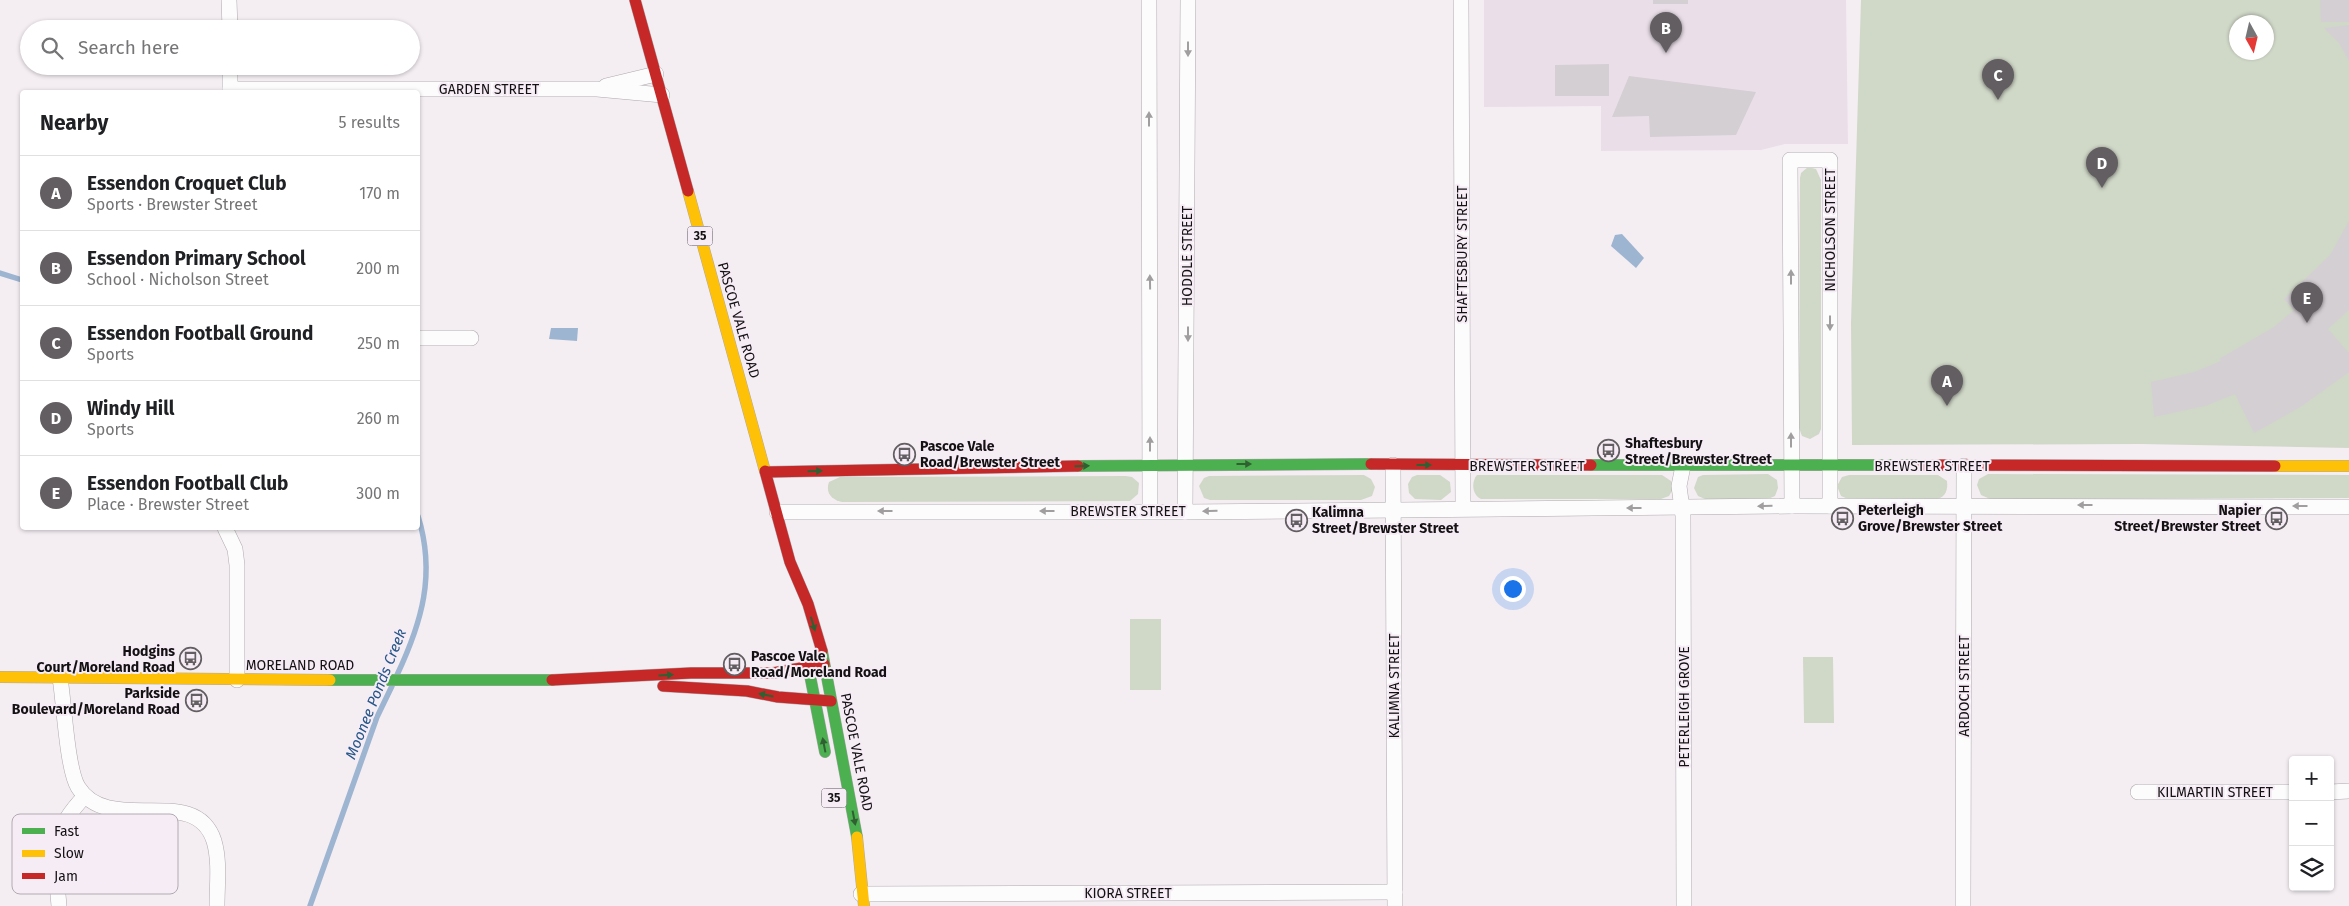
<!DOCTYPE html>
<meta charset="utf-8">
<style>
:root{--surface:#fff;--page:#f6f6f6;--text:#202124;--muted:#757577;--line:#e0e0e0;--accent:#625e61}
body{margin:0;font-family:"Fira Sans",sans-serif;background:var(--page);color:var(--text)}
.controls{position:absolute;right:15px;bottom:15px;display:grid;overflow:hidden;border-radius:5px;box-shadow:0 1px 4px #0004}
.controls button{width:45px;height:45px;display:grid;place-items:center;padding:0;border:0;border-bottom:1px solid var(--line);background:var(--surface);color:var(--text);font:25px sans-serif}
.compass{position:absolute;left:2229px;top:15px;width:45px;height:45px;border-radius:50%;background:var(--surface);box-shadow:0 1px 4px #0004;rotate:172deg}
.you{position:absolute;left:1512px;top:588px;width:18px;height:18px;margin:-12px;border:4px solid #fff;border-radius:50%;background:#1a73e8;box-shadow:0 0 0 8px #1a73e833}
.badge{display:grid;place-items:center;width:32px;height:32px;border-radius:50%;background:var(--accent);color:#fff;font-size:16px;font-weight:700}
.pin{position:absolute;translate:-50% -41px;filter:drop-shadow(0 1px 2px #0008)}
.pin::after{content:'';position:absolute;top:26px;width:18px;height:15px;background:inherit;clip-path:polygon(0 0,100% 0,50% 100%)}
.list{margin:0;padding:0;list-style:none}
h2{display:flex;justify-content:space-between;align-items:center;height:65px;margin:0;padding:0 20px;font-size:21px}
h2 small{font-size:16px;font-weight:400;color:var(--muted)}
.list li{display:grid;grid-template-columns:32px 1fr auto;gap:15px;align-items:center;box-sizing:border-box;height:75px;padding:0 20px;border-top:1px solid var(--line)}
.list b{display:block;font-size:19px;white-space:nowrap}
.list p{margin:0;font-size:16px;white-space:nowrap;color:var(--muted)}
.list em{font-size:16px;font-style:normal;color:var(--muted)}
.icon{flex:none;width:28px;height:28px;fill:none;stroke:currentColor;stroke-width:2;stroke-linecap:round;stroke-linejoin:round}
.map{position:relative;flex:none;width:2349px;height:906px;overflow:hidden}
.search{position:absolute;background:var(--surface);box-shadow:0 1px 4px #0004;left:20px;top:20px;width:400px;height:55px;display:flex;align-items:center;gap:12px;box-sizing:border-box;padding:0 18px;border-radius:28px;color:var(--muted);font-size:19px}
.panel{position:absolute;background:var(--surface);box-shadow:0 1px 4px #0004;left:20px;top:90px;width:400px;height:440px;border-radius:5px}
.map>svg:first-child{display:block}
</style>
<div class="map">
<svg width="2349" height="906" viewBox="0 0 2349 906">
<rect width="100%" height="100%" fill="#f4eef3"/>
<path fill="#eadfe9" d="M1484 0H1846L1848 144H1785L1761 150 1601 151V106L1484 107Z"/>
<g fill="#d0d8c8" fill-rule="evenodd">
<path d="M1861 0H2349V448L2140 444 1852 445 1851 323ZM2236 22H2266V52H2236Z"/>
<path d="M1808 167 1816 169 1821 180V429L1819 434 1810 439 1802 436 1799 428 1800 178 1801 173Z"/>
<path d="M1768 474 1777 480 1778 488 1775 496 1768 499H1705L1698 496 1694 488 1698 477 1703 475Z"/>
<path d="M1988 474 2349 475V498L1990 499 1981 495 1977 485 1979 479Z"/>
<path d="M1364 475 1371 479 1375 487 1372 496 1361 500H1210L1204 498 1199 486 1204 478 1209 476Z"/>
<path d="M1417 475H1440L1450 482 1451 492 1441 500 1415 499 1409 493 1408 484 1412 477Z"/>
<path d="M1477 475H1662L1671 481 1673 489 1669 496 1661 499H1481C1472 495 1471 482 1477 475Z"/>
<path d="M1849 475H1938L1947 481C1948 489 1946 497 1937 499H1848L1841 496 1837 486 1842 477Z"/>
<path d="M1126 476 1132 477 1139 483 1138 494 1130 501 842 502C832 500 825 493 829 482L840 477Z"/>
<rect x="1130" y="619" width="31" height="71"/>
<path d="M1803 657H1833L1834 723H1804Z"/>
</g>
<g fill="#9eb5d1">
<path d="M1622 234 1644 258 1636 268 1611 246 1615 235Z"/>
<path d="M551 328H578L577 341 549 339Z"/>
</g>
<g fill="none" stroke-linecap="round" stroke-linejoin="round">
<g stroke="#9eb5d1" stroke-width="5.5">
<path d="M0 273 22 280"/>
<path d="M397 675C422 622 436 574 418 516"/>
<path d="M310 906 377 717 392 686"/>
</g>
</g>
<g fill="#d4cfd3">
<rect x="1653" y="0" width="35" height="4"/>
<path d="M2320 0H2349V22H2321Z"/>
<path d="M2349 25V61L2339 43 2324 28Z"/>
<path d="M1609 64V96H1555V65Z"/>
<path d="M1629 76 1756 92 1736 135 1650 137 1649 116 1612 117Z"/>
<path d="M2349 221V310L2328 329 2349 353V372L2302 406 2254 433 2235 394 2205 406 2154 417 2151 382 2194 372 2221 361 2219 359 2274 327 2294 310 2284 299 2330 255Z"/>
</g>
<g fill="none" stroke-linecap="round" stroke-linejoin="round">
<defs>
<g id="street">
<path d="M229 0 230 29"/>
<path d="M1149 0 1150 511"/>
<path d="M1461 0 1463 508"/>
<path d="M230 66V92"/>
<path d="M606 86 656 74"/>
<path d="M230 89H597L662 95"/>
<path d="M418 338H471"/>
<path d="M1393 465 1395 906"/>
<path d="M1683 466 1679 486 1683 516 1684 906"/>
<path d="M1792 506 1790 160H1830V506"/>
<path d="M777 512H1185L1792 506 2349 507"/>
<path d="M1185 512 1188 0"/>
<path d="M225 528 235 549 237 565V680"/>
<path d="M60 678C64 702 67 769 78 787 109 837 195 782 214 841 220 861 217 885 217 906"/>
<path d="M2138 792H2293"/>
<path d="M2330 792 2349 791"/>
<path d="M861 894 1395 892"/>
<path d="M59 906C55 856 47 835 85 796"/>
<path d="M1963 906 1964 466"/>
</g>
<g id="fast">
<path d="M1591 465H1921"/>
<path d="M1078 466 1371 464"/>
<path d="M822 651 857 837"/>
<path d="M807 660 825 752"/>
<path d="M330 680H552"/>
</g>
<g id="slow">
<path d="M688 191 765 471"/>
<path d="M2275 466H2349"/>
<path d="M0 677 330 680"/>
<path d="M857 837 864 906"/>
</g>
<g id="jam">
<path d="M635 0 688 191"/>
<path d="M1371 464 1591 465"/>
<path d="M1921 465 2275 466"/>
<path d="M765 471 790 562 808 604 822 651"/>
<path d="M766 472 1078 466"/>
<path d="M552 680 691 673H773L824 664"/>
<path d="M663 686 747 691 778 697 831 701"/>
</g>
</defs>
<use href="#street" stroke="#aca9ac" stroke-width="16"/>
<use href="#fast" stroke="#aca9ac" stroke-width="12"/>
<use href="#slow" stroke="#aca9ac" stroke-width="12"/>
<use href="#jam" stroke="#aca9ac" stroke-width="12"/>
<use href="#street" stroke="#fdfcfd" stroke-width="15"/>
<use href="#fast" stroke="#4caf50" stroke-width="11"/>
<use href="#slow" stroke="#ffc107" stroke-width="11"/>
<use href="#jam" stroke="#c62828" stroke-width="11"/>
</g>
<defs><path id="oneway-solid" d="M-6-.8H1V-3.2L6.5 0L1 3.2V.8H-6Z" transform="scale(1.25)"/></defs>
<g fill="#a09e9f">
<use href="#oneway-solid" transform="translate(1188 49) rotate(90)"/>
<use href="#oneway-solid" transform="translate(1149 119) rotate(-90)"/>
<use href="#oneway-solid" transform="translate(1791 277) rotate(-90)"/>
<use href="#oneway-solid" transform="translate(1150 282) rotate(-91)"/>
<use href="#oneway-solid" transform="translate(1830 323) rotate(90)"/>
<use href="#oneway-solid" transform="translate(1188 334) rotate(90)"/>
<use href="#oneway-solid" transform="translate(1791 440) rotate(-90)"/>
<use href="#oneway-solid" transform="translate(1150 444) rotate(-90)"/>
<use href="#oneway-solid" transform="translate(2085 505) rotate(-180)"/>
<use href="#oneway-solid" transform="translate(1765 506) rotate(179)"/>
<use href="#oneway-solid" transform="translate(2300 506) rotate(-180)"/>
<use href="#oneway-solid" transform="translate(1634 508) rotate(-180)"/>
<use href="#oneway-solid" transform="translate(885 511) rotate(180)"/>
<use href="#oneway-solid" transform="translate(1047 511) rotate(180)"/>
<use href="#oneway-solid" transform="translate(1210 511) rotate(179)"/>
</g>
<g fill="#306032">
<use href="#oneway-solid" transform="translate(1244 464)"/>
<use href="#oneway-solid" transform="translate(1424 465)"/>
<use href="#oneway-solid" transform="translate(1082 466) rotate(-1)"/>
<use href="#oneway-solid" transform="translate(815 471) rotate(-1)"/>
<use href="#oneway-solid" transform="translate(813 624) rotate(73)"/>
<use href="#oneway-solid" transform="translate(666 675) rotate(-4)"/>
<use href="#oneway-solid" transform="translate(766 695) rotate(-169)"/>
<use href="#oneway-solid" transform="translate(824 745) rotate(-101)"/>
<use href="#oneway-solid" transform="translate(854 818) rotate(79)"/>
</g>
<defs>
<symbol id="bus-ring" viewBox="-11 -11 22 22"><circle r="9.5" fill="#f6ecf5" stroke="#625e61" stroke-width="1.5"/><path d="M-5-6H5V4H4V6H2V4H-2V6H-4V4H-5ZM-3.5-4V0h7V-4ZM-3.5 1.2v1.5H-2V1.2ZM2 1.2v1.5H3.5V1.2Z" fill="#625e61"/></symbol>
</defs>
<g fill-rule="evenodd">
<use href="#bus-ring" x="1596" y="438" width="25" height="25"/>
<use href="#bus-ring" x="892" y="442" width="25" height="25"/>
<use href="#bus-ring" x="1830" y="506" width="25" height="25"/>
<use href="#bus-ring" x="2264" y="506" width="25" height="25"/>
<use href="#bus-ring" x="1284" y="508" width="25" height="25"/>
<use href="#bus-ring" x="178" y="646" width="25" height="25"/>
<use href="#bus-ring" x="722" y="652" width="25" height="25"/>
<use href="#bus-ring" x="184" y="688" width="25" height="25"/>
</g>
<g text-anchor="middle" stroke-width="4" stroke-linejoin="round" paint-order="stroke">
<g fill="#f6ecf5" stroke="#585357" stroke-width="1">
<rect x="687.5" y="226.5" width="25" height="19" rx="4"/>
<rect x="821.5" y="788.5" width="25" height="19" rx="4"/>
</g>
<g font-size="12" font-weight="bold" fill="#141113">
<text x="700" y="240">35</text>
<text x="834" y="802">35</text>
</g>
<g font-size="14" fill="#141113" stroke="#f6ecf5">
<text x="489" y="94">GARDEN STREET</text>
<text transform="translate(1830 230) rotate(-90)" y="5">NICHOLSON STREET</text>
<text transform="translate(1462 254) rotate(-90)" y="5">SHAFTESBURY STREET</text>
<text transform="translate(1187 256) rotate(-90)" y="5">HODDLE STREET</text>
<text transform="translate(739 320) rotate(74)" y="5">PASCOE VALE ROAD</text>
<text x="1527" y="471">BREWSTER STREET</text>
<text x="1932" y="471">BREWSTER STREET</text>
<text x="1128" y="516">BREWSTER STREET</text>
<text x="300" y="670">MORELAND ROAD</text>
<text transform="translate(1394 686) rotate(-90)" y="5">KALIMNA STREET</text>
<text transform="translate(1964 686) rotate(-90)" y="5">ARDOCH STREET</text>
<text transform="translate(1684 707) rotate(-90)" y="5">PETERLEIGH GROVE</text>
<text transform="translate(857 752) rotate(79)" y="5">PASCOE VALE ROAD</text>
<text x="2215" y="797">KILMARTIN STREET</text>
<text x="1128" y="898">KIORA STREET</text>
</g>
<g font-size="14" font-weight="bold" fill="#141113" stroke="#f6ecf5" text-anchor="start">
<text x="1625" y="448">Shaftesbury<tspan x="1625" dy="16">Street/Brewster Street</tspan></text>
<text x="920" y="451">Pascoe Vale<tspan x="920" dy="16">Road/Brewster Street</tspan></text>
<text x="1858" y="515">Peterleigh<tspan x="1858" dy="16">Grove/Brewster Street</tspan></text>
<text x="2261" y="515" text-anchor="end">Napier<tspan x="2261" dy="16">Street/Brewster Street</tspan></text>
<text x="1312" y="517">Kalimna<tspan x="1312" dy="16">Street/Brewster Street</tspan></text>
<text x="175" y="656" text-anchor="end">Hodgins<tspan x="175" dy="16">Court/Moreland Road</tspan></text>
<text x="751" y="661">Pascoe Vale<tspan x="751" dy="16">Road/Moreland Road</tspan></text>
<text x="180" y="698" text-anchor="end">Parkside<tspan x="180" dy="16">Boulevard/Moreland Road</tspan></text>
</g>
<g font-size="15" font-style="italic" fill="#255788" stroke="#f6ecf5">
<text transform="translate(376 694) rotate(-68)" y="5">Moonee Ponds Creek</text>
</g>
</g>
<rect x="12" y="814" width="166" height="80" rx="8" fill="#f6ecf5" stroke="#b2aab1" stroke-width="1"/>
<rect x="22" y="828" width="23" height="6" fill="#4caf50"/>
<rect x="22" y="850" width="23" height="7" fill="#ffc107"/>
<rect x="22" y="873" width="23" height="6" fill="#c62828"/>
<g font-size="14" fill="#141113">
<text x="54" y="836">Fast</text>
<text x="54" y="858">Slow</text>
<text x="54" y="881">Jam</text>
</g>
</svg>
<div class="controls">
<button>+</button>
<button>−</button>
<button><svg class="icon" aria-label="layers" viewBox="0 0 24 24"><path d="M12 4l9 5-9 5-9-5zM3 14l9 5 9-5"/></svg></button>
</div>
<svg class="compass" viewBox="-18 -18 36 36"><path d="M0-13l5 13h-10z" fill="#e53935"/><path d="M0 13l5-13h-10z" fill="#757577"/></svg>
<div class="you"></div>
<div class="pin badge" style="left:1947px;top:406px">A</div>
<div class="pin badge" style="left:1666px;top:53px">B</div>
<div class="pin badge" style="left:1998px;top:100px">C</div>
<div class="pin badge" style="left:2102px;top:188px">D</div>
<div class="pin badge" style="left:2307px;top:323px">E</div>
<div class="search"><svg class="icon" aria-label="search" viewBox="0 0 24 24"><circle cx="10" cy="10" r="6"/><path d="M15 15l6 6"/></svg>Search here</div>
<section class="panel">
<h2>Nearby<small>5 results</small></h2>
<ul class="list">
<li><span class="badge">A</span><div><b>Essendon Croquet Club</b><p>Sports · Brewster Street</p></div><em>170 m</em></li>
<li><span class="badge">B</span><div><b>Essendon Primary School</b><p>School · Nicholson Street</p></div><em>200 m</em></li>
<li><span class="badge">C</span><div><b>Essendon Football Ground</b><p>Sports</p></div><em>250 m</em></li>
<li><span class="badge">D</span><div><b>Windy Hill</b><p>Sports</p></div><em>260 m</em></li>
<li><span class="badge">E</span><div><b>Essendon Football Club</b><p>Place · Brewster Street</p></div><em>300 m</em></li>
</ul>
</section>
</div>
